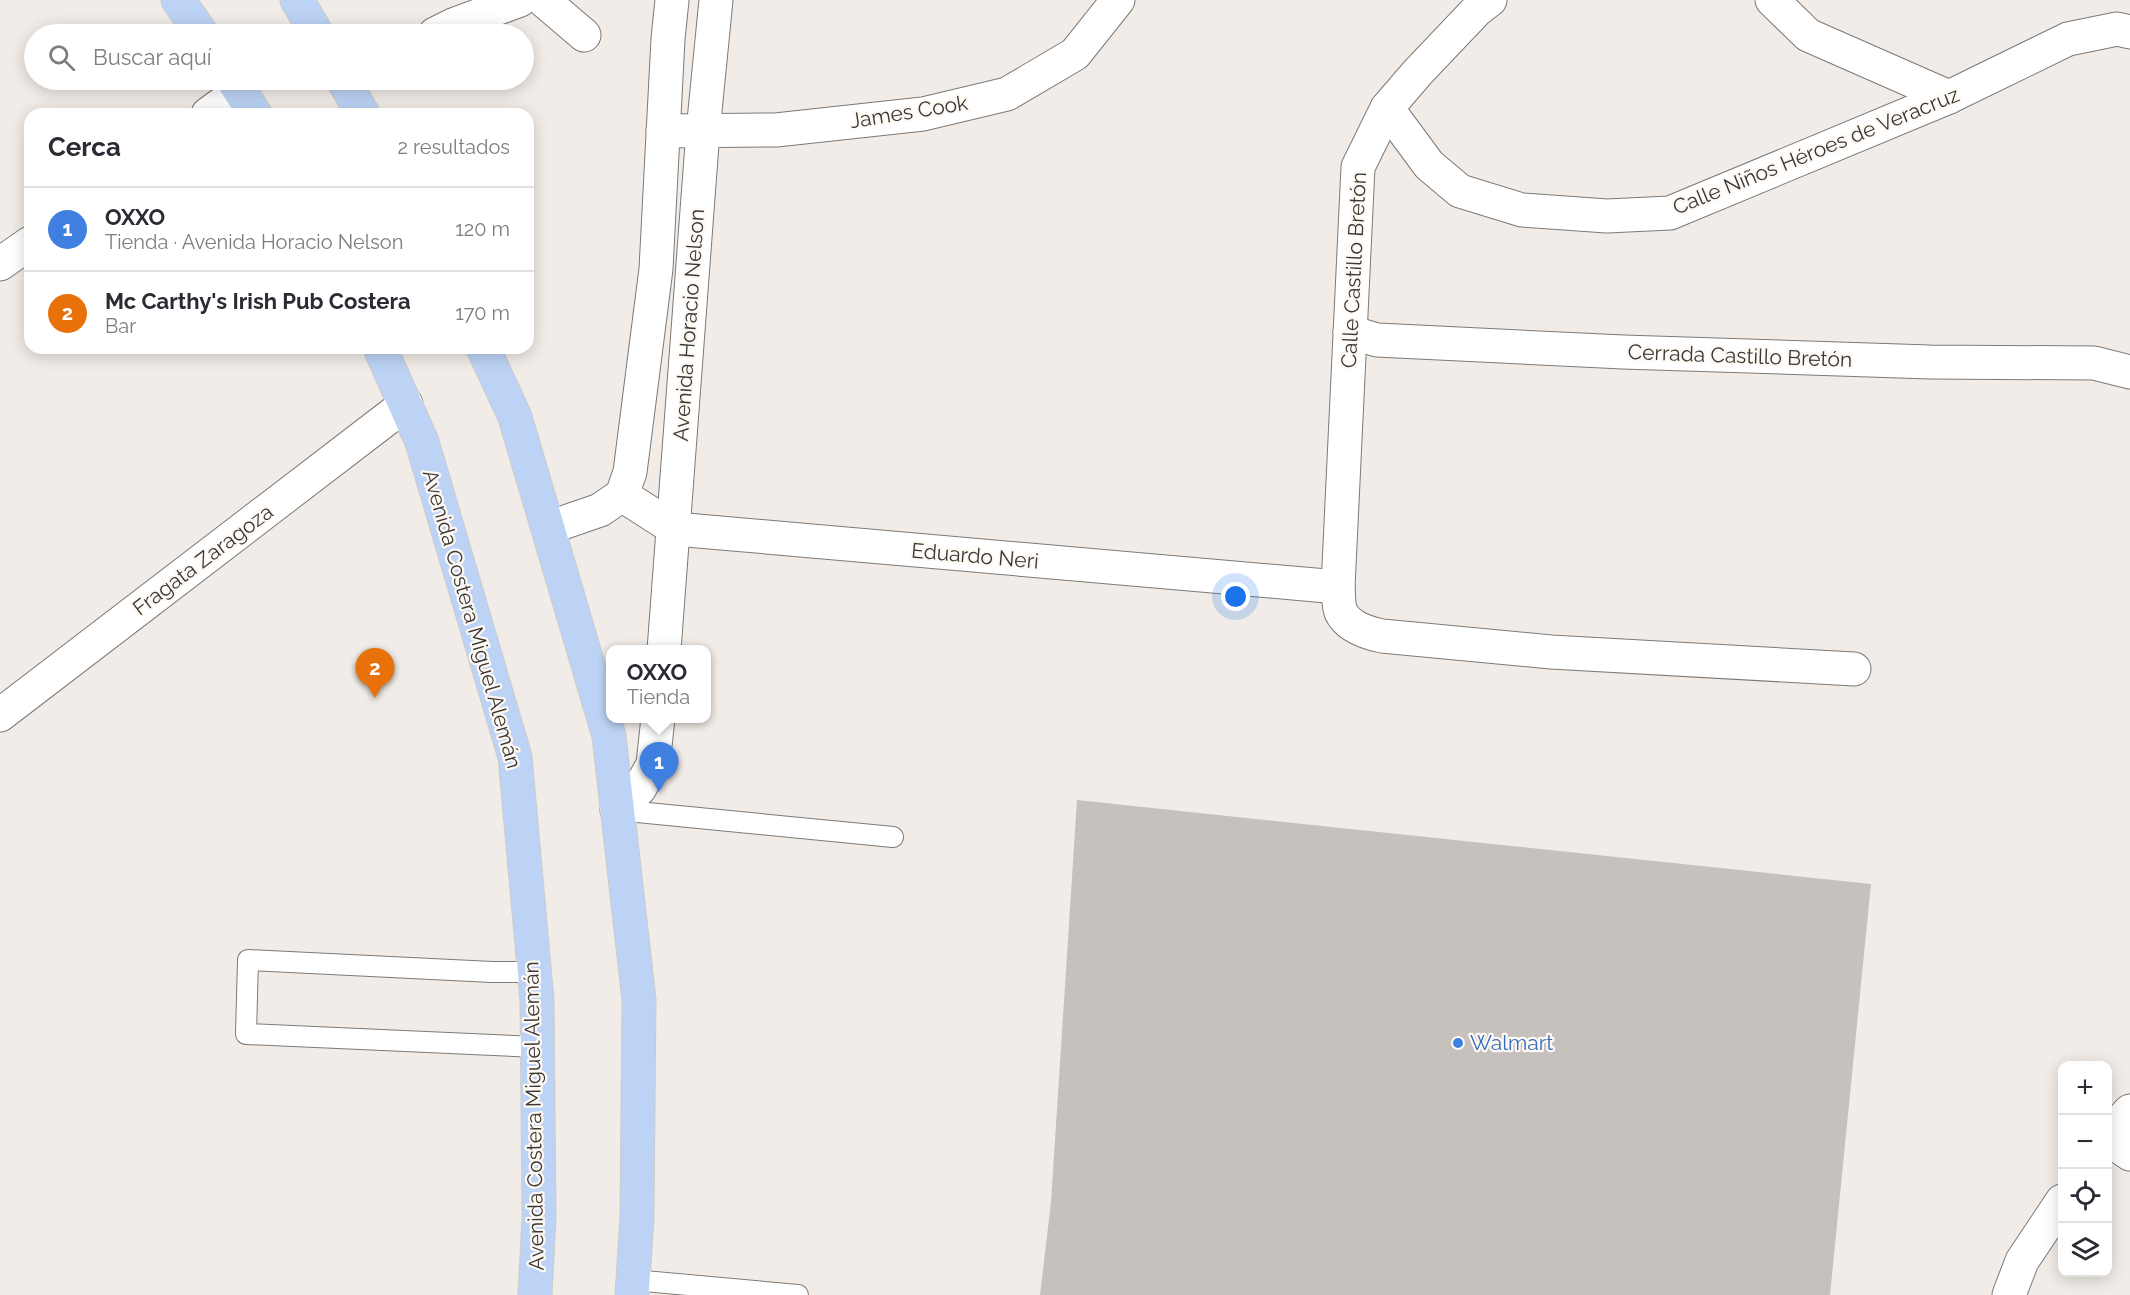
<!DOCTYPE html>
<html lang="es">
<meta charset="utf-8">
<style>
:root{--surface:#fff;--page:#f7f7f7;--text:#2b2b33;--muted:#7c7c81;--line:#e1e1e2;--accent:#1a73e8}
body{margin:0;font-family:Raleway,sans-serif;background:var(--page);color:var(--text)}
.controls{position:absolute;right:18px;bottom:18px;display:grid;overflow:hidden;border-radius:12px;box-shadow:0 3px 15px #0003}
.controls button{width:54px;height:54px;display:grid;place-items:center;padding:0;border:0;border-bottom:2px solid var(--line);background:var(--surface);color:var(--text);font:30px sans-serif}
.you{position:absolute;left:1236px;top:597px;width:21px;height:21px;margin:-15px;border:4px solid #fff;border-radius:50%;background:#1a73e8;box-shadow:0 0 0 9px #1a73e833}
.badge{display:grid;place-items:center;width:39px;height:39px;border-radius:50%;background:var(--accent);color:#fff;font-size:20px;font-weight:700}
.pin{position:absolute;translate:-50% -50px;filter:drop-shadow(0 2px 3px #0008)}
.pin::after{content:'';position:absolute;top:32px;width:21px;height:18px;background:inherit;clip-path:polygon(0 0,100% 0,50% 100%)}
.popup{position:absolute;left:606px;top:645px;width:105px;height:78px;box-sizing:border-box;display:grid;place-content:center;border-radius:12px;background:var(--surface);filter:drop-shadow(0 2px 4px #0005);font-size:20px;white-space:nowrap;color:var(--muted)}
.popup b{font-size:22px;color:var(--text)}
.popup::after{content:'';position:absolute;left:50%;top:100%;margin-left:-12px;border:12px solid transparent;border-top-color:var(--surface)}
.list{margin:0;padding:0;list-style:none}
h2{display:flex;justify-content:space-between;align-items:center;height:78px;margin:0;padding:0 24px;font-size:26px}
h2 small{font-size:20px;font-weight:400;color:var(--muted)}
.list li{display:grid;grid-template-columns:39px 1fr auto;gap:18px;align-items:center;box-sizing:border-box;height:84px;padding:0 24px;border-top:2px solid var(--line)}
.list b{display:block;font-size:22px;white-space:nowrap}
.list p{margin:0;font-size:20px;white-space:nowrap;color:var(--muted)}
.list em{font-size:20px;font-style:normal;color:var(--muted)}
.icon{flex:none;width:33px;height:33px;fill:none;stroke:currentColor;stroke-width:2;stroke-linecap:round;stroke-linejoin:round}
.map{position:relative;flex:none;width:2130px;height:1295px;overflow:hidden}
.search{position:absolute;background:var(--surface);box-shadow:0 3px 15px #0003;left:24px;top:24px;width:510px;height:66px;display:flex;align-items:center;gap:15px;box-sizing:border-box;padding:0 21px;border-radius:33px;color:var(--muted);font-size:22px}
.panel{position:absolute;background:var(--surface);box-shadow:0 3px 15px #0003;left:24px;top:108px;width:510px;height:246px;border-radius:18px}
.map>svg:first-child{display:block}
</style>
<div class="map">
<svg width="2130" height="1295" viewBox="0 0 2130 1295">
<rect width="100%" height="100%" fill="#f1ece7"/>
<path fill="#c7c1bd" d="M1077 800 1871 884 1830 1295H1040L1051 1202Z"/>
<g fill="none" stroke-linecap="round" stroke-linejoin="round">
<defs>
<g id="service">
<path d="M617 810 893 837"/>
<path d="M534 972H492L248 960 246 1034 537 1047"/>
<path d="M633 1280 798 1295"/>
</g>
<g id="minor">
<path d="M543 0 584 35"/>
<path d="M1772 0 1808 35 1949 97"/>
<path d="M435 34 453 25 520 0"/>
<path d="M208 114 241 90"/>
<path d="M663 131 776 130 923 114 1007 94 1075 54 1118 0"/>
<path d="M0 264 30 243"/>
<path d="M1350 332 1377 340 1623 352 1930 362 2094 363 2130 372"/>
<path d="M1338 587C1339 595 1338 605 1341 612 1348 627 1368 633 1382 636L1551 652 1854 669"/>
<path d="M0 715 406 404"/>
<path d="M2108 1135 2130 1111"/>
<path d="M2108 1139 2130 1154"/>
<path d="M2009 1295 2022 1261 2062 1201"/>
</g>
<g id="tertiary">
<path d="M1387 108 1429 165 1460 191 1522 210 1607 216 1670 213 1949 97 2068 39 2117 29 2130 32"/>
<path d="M622 495 675 529 1338 587 1358 167 1387 108 1418 72 1477 10 1490 0"/>
</g>
<g id="secondary">
<path d="M548 528 600 510 622 495 630 472 656 269 668 39 672 0"/>
<path d="M664 650 703 131 716 0"/>
<path d="M617 810 640 788 653 764 658 718"/>
</g>
<g id="primary">
<path d="M178 0 202 34"/>
<path d="M297 0 317 34"/>
<path d="M233 80 255 114"/>
<path d="M343 80 363 114"/>
<path d="M380 348 422 442 515 757 537 1000 539 1217 535 1295"/>
<path d="M483 348 515 417 609 736 639 1000 637 1217 632 1295"/>
</g>
</defs>
<use href="#service" stroke="#7e7975" stroke-width="22"/>
<use href="#minor" stroke="#7e7975" stroke-width="35"/>
<use href="#tertiary" stroke="#7e7975" stroke-width="35"/>
<use href="#secondary" stroke="#7e7975" stroke-width="35"/>
<use href="#primary" stroke="#cccbcb" stroke-width="35"/>
<use href="#service" stroke="#fff" stroke-width="20"/>
<use href="#minor" stroke="#fff" stroke-width="33"/>
<use href="#tertiary" stroke="#fff" stroke-width="33"/>
<use href="#secondary" stroke="#fff" stroke-width="33"/>
<use href="#primary" stroke="#bcd3f5" stroke-width="33"/>
</g>
<circle fill="#3f7fe0" stroke="#fff9f4" stroke-width="2" cx="1458" cy="1043" r="6"/>
<g text-anchor="middle" stroke-width="4.5" stroke-linejoin="round" paint-order="stroke">
<g font-size="21" fill="#3a3836" stroke="#fff9f4">
<text transform="translate(909 112) rotate(-9)" y="7">James Cook</text>
<text transform="translate(1816 151) rotate(-22)" y="7">Calle Niños Héroes de Veracruz</text>
<text transform="translate(1354 270) rotate(-87)" y="7">Calle Castillo Bretón</text>
<text transform="translate(689 325) rotate(-86)" y="7">Avenida Horacio Nelson</text>
<text transform="translate(1740 356) rotate(2)" y="7">Cerrada Castillo Bretón</text>
<text transform="translate(975 556) rotate(5)" y="7">Eduardo Neri</text>
<text transform="translate(203 560) rotate(-37)" y="7">Fragata Zaragoza</text>
<text transform="translate(472 619) rotate(74)" y="7">Avenida Costera Miguel Alemán</text>
<text transform="translate(534 1116) rotate(-91)" y="7">Avenida Costera Miguel Alemán</text>
</g>
<g font-size="21" fill="#366cbe" stroke="#fff9f4" text-anchor="start">
<text x="1470" y="1050">Walmart</text>
</g>
</g>
</svg>
<div class="controls">
<button>+</button>
<button>−</button>
<button><svg class="icon" aria-label="locate" viewBox="0 0 24 24"><circle cx="12" cy="12" r="6"/><path d="M12 2v4M12 18v4M2 12h4M18 12h4"/></svg></button>
<button><svg class="icon" aria-label="layers" viewBox="0 0 24 24"><path d="M12 4l9 5-9 5-9-5zM3 14l9 5 9-5"/></svg></button>
</div>
<div class="you"></div>
<div class="pin badge" style="left:659px;top:792px;background:#3f7fe0">1</div>
<div class="popup"><b>OXXO</b>Tienda</div>
<div class="pin badge" style="left:375px;top:698px;background:#e8710a">2</div>
<div class="search"><svg class="icon" aria-label="search" viewBox="0 0 24 24"><circle cx="10" cy="10" r="6"/><path d="M15 15l6 6"/></svg>Buscar aquí</div>
<section class="panel">
<h2>Cerca<small>2 resultados</small></h2>
<ul class="list">
<li><span class="badge" style="background:#3f7fe0">1</span><div><b>OXXO</b><p>Tienda · Avenida Horacio Nelson</p></div><em>120 m</em></li>
<li><span class="badge" style="background:#e8710a">2</span><div><b>Mc Carthy's Irish Pub Costera</b><p>Bar</p></div><em>170 m</em></li>
</ul>
</section>
</div>
